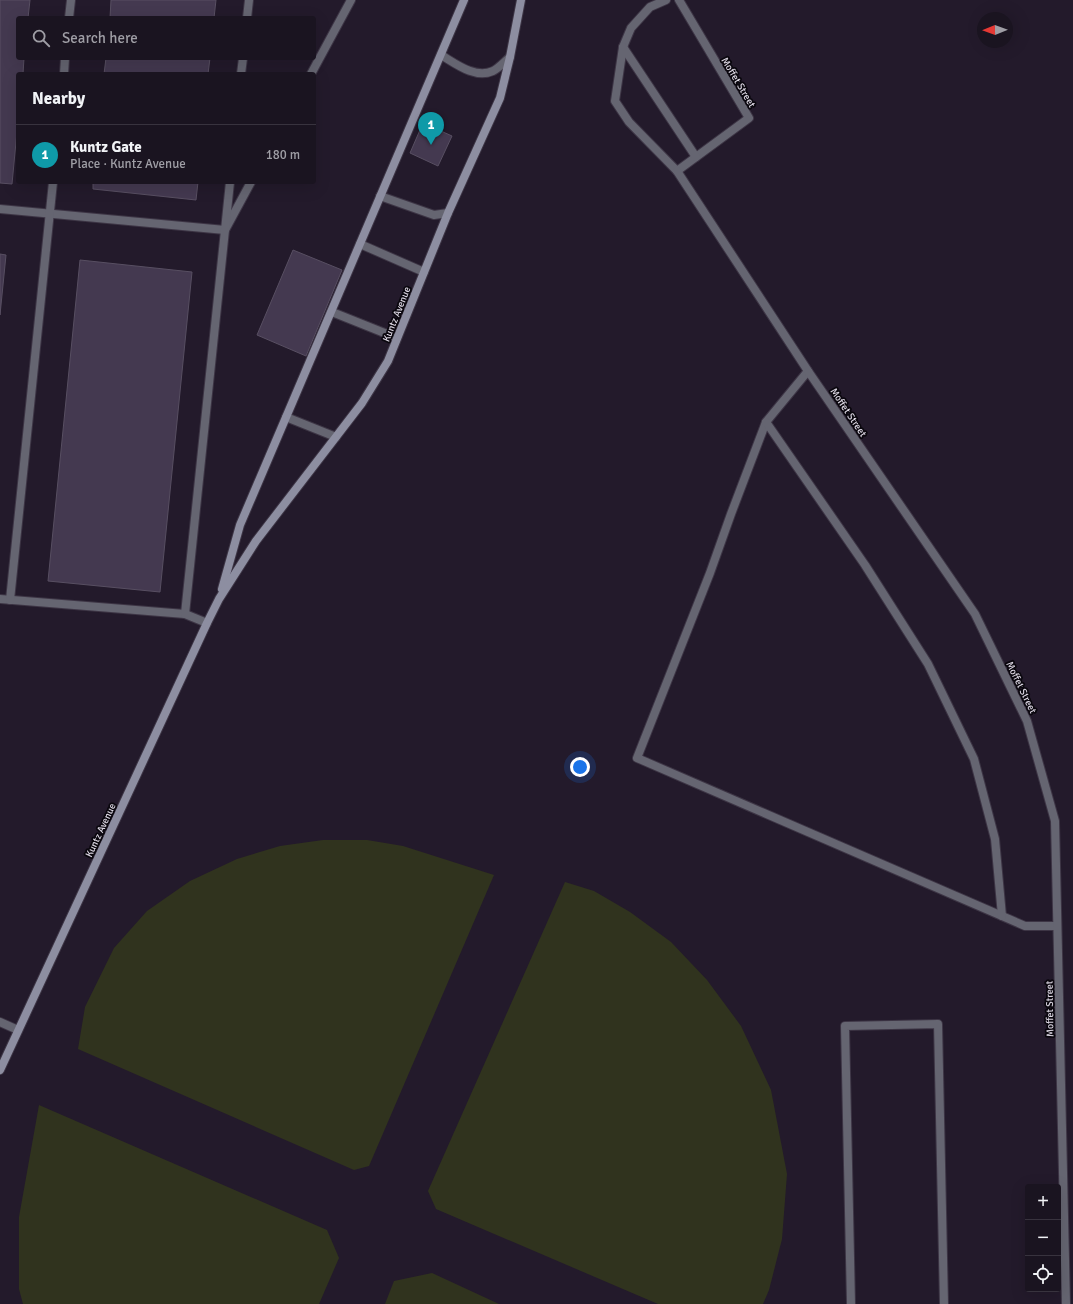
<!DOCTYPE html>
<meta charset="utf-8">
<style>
:root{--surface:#1a1420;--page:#27212d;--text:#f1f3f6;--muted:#9f9ea5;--line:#38333e;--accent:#2563eb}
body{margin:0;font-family:Signika,sans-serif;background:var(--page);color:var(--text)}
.controls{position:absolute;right:12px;bottom:12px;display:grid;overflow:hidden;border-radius:4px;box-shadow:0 4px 16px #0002}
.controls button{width:36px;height:36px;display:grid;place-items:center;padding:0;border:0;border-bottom:1px solid var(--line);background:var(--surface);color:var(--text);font:20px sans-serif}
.compass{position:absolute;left:977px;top:12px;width:36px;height:36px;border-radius:50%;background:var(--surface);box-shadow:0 4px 16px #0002;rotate:269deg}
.you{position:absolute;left:580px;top:767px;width:14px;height:14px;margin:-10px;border:3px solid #fff;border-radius:50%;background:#1a73e8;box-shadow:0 0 0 6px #1a73e833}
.badge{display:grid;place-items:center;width:26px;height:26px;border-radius:50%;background:var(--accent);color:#fff;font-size:13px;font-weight:700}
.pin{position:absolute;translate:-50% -33px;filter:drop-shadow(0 1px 2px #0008)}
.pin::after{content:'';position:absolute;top:21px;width:14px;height:12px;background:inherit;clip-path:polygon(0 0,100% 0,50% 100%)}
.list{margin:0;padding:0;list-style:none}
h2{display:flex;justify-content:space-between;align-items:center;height:52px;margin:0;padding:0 16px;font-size:17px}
h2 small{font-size:13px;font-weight:400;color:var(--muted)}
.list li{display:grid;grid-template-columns:26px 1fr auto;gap:12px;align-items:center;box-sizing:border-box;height:60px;padding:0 16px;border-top:1px solid var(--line)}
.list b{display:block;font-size:15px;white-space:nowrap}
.list p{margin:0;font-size:13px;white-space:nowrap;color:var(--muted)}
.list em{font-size:13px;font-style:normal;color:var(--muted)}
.icon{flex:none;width:22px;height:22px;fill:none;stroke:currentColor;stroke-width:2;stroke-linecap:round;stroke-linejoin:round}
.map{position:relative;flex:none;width:1073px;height:1304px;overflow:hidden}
.search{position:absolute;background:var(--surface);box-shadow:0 4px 16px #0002;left:16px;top:16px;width:300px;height:44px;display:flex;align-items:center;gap:10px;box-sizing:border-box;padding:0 14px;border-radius:4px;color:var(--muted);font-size:15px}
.panel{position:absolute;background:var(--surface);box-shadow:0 4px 16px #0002;left:16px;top:72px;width:300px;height:112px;border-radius:4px}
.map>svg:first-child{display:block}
</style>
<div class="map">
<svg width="1073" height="1304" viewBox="0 0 1073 1304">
<rect width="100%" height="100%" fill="#231a2b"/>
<g fill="#30331e">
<path d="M323 840H367L403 846 494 875 369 1166 354 1170 78 1049 85 1007 114 948 147 911 190 881 237 859 280 846Z"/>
<path d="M565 882 594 891 630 912 671 942 707 980 741 1026 771 1090 787 1174 782 1239 769 1290 763 1304H658L436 1209 428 1191Z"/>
<path d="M39 1105 327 1230 339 1258 319 1304H23L19 1289V1217Z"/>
<path d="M432 1273 499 1304H385L394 1281Z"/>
</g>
<g fill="#443950" stroke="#584f62">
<path d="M0 0H30L28 18H18V58H24L23 74H18V121L12 184 0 183Z"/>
<path d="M111 0H216L214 18H110Z"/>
<path d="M106 58H210L208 74H104Z"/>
<path d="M423 123 452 136 438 166 410 153Z"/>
<path d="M93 182H198L196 200 93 189Z"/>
<path d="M293 250 342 270 306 356 257 335Z"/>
<path d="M0 254 6 255 0 315Z"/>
<path d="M80 260 192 272 160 592 48 581Z"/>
</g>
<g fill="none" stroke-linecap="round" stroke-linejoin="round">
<defs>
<g id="lane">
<path d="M666 0 650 7 631 28 623 47 615 101 629 122 677 171 749 118 679 0"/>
<path d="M69 18 71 0"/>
<path d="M247 18 249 0"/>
<path d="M623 47 696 157"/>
<path d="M441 55C456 64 475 79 493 71 499 68 505 61 510 57"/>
<path d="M64 74 65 58"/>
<path d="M241 74 243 58"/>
<path d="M311 74 351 0"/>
<path d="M380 196 434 215 448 213"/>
<path d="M0 209 225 230 251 182"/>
<path d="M360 244 424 272"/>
<path d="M332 312 397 338"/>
<path d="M808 371 766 422 731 514 710 573 637 758 1025 926H1057"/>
<path d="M286 417 336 437"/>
<path d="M766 422 865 565 928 664 974 759 995 839 1002 916"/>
<path d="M0 599 185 614 207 623"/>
<path d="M10 600 53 182"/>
<path d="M185 614 230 182"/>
<path d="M0 1022 18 1030"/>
<path d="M851 1304 845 1026 938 1024 944 1304"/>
</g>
<path id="street" d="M677 171 808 371 975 614 1027 721 1055 821 1066 1304"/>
<g id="secondary">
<path d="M222 589 240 525 464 0"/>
<path d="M0 1070 207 623 219 599 256 541 362 403 388 361 448 213 500 98 510 57 521 0"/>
</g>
</defs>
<use href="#lane" stroke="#3d3545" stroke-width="10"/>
<use href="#street" stroke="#3d3545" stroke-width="10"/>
<use href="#secondary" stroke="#3d3545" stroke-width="10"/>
<use href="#lane" stroke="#656571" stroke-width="8"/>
<use href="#street" stroke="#656571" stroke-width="8"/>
<use href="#secondary" stroke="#8d8ea1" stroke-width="8"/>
</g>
<g text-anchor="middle" stroke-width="3.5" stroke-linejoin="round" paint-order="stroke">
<g font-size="10" fill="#ded9e5" stroke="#0a070e">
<text transform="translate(739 82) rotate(59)" y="4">Moffet Street</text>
<text transform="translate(396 314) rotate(-68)" y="4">Kuntz Avenue</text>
<text transform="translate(849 412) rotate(56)" y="4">Moffet Street</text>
<text transform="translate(1022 687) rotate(64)" y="4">Moffet Street</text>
<text transform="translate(100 830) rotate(-65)" y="4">Kuntz Avenue</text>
<text transform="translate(1049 1009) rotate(-91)" y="4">Moffet Street</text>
</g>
</g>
</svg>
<div class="controls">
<button>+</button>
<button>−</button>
<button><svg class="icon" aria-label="locate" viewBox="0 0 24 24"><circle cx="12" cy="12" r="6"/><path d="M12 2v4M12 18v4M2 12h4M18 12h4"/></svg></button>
</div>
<svg class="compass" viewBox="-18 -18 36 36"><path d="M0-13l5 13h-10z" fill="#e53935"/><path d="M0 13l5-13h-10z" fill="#9f9ea5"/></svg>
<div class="you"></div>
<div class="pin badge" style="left:431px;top:145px;background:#0f9aa8">1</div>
<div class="search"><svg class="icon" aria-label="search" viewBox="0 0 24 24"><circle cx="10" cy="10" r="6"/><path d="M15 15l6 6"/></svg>Search here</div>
<section class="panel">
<h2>Nearby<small></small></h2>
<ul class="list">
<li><span class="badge" style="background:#0f9aa8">1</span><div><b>Kuntz Gate</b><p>Place · Kuntz Avenue</p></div><em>180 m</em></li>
</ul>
</section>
</div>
